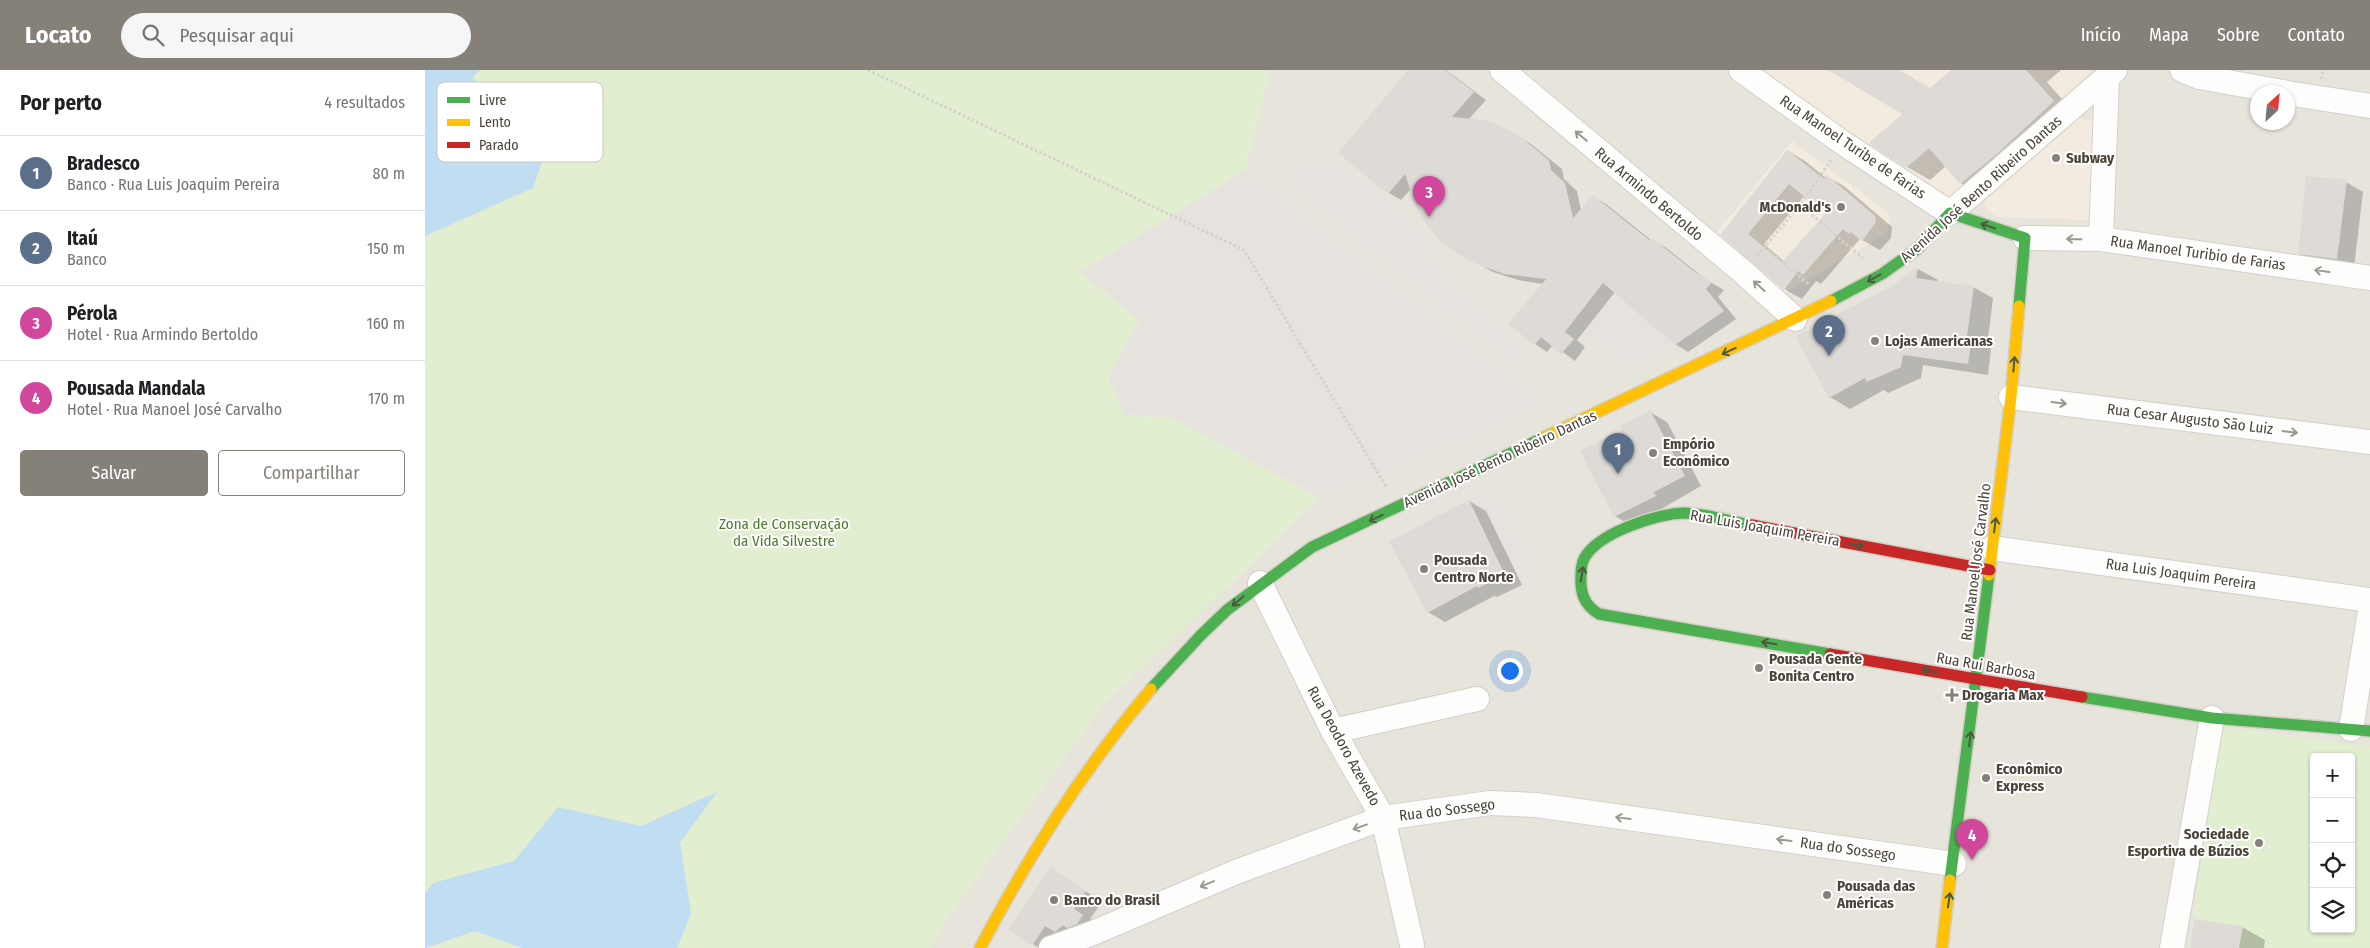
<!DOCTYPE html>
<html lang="pt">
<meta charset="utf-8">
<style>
:root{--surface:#fff;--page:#f6f6f6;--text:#202124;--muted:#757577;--line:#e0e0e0;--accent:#868178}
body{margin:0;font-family:"Fira Sans Condensed",sans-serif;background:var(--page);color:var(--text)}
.controls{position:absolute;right:15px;bottom:15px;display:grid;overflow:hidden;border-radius:5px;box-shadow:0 1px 4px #0004}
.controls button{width:45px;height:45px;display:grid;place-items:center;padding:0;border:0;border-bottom:1px solid var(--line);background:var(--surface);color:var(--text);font:25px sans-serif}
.compass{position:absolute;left:1825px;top:15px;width:45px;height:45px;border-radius:50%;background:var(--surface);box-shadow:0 1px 4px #0004;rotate:26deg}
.you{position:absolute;left:1084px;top:600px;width:18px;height:18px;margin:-12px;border:4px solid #fff;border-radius:50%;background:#1a73e8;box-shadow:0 0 0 8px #1a73e833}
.badge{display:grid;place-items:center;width:32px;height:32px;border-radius:50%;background:var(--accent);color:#fff;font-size:16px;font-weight:700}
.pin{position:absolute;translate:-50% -41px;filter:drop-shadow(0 1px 2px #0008)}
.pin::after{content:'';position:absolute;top:26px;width:18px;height:15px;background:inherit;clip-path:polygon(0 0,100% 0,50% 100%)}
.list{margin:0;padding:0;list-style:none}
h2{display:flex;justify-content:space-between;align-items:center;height:65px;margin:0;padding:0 20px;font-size:21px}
h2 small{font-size:16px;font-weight:400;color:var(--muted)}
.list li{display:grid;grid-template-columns:32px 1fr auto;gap:15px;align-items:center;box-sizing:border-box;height:75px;padding:0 20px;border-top:1px solid var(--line)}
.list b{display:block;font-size:19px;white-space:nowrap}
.list p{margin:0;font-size:16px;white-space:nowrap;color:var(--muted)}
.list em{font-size:16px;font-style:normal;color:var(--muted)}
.actions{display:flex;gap:10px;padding:15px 20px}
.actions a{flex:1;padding:11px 0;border:1px solid var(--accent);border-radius:5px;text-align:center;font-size:18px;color:var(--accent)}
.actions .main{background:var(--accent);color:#fff}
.icon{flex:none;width:28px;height:28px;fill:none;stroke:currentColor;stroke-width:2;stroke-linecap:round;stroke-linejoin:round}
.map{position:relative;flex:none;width:1945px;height:878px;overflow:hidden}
header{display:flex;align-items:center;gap:30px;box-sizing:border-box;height:70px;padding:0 25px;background:var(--accent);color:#fff}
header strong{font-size:24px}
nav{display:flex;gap:28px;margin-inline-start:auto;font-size:18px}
.search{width:350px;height:45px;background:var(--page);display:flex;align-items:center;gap:12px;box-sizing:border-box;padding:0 18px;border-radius:28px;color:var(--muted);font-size:19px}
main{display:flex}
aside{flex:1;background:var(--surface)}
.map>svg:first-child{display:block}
</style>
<header>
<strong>Locato</strong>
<div class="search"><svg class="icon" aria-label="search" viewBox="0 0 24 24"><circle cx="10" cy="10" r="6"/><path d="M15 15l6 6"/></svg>Pesquisar aqui</div>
<nav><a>Início</a><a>Mapa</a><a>Sobre</a><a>Contato</a></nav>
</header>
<main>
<aside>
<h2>Por perto<small>4 resultados</small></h2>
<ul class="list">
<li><span class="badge" style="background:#5c6f8a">1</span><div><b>Bradesco</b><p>Banco · Rua Luis Joaquim Pereira</p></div><em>80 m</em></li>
<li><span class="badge" style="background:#5c6f8a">2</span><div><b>Itaú</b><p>Banco</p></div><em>150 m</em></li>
<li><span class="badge" style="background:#d1479c">3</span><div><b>Pérola</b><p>Hotel · Rua Armindo Bertoldo</p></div><em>160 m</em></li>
<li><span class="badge" style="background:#d1479c">4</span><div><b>Pousada Mandala</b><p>Hotel · Rua Manoel José Carvalho</p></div><em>170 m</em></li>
</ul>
<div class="actions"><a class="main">Salvar</a><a>Compartilhar</a></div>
</aside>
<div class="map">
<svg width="1945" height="878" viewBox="0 0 1945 878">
<rect width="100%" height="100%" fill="#f4f2ee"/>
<path fill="#e7e4dc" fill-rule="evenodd" d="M845 0H1945V878H504L519 852 678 635 895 428 1120 335 820 100ZM1832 22H1862V52H1832ZM1889 687H1926V859H1889Z"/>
<g fill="#f3ebdf">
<path d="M1333 0H1668L1531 126 1517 133Z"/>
<path d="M1649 47 1673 51 1667 150 1573 147 1564 142 1559 134 1562 126Z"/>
<path d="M1367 71 1463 142 1465 149 1461 164 1358 224 1287 168Z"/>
</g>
<g fill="#e1eecf" fill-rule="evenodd">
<path d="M0 0H845L820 100 655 202 714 250 683 307 699 345 747 348 895 428 678 635 519 852 504 878H0Z"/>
<path d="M1795 657 1945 676V878H1764ZM1889 687H1926V859H1889Z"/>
</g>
<g fill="#e6e3df">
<path d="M877 91 914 92 957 124 1001 170 1012 199 1060 245 1106 281 1093 300 862 113Z"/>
<path d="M820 100 1120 335 895 428 747 348 699 345 683 307 714 250 655 202Z"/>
<path d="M1178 213 1250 275 1205 299 1147 253Z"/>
<path d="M1069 419 1105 494 1080 506 1044 430Z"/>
</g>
<g fill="#c0ddf1">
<path d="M0 0H55L48 7 60 32 124 48 120 83 108 118 0 166Z"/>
<path d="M292 722 255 773 266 844 252 878H97L50 861 0 878V823L8 813 89 791 133 737 216 756Z"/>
</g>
<g fill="#0003" fill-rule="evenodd">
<path d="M985 0H1021L1061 30 1043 50 1081 59 1106 74 1137 99 1139 109 1152 121 1156 140 1168 126 1181 134 1226 170 1240 177 1283 211 1299 220 1293 227 1311 249 1263 282 1250 274 1190 222 1152 270 1160 277 1150 291 1128 275 1122 282 1110 274 1084 254 1118 214 1093 210 1068 202 1054 194 986 119 976 130 964 123Z"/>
<path d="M1420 0H1472L1505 20 1528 0H1636L1622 12 1651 45 1558 126 1536 113 1521 96 1505 110 1482 97 1479 44Z"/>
<path d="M1363 81 1380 91 1401 108 1402 107 1419 116 1467 157 1466 168 1455 180 1435 169 1396 214 1391 211 1377 229 1359 219 1297 165ZM1380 125 1402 144 1359 191 1339 174Z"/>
<path d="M1921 112 1938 122 1929 198 1891 193 1874 183Z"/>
<path d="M1493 199 1513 210 1512 212 1548 217 1568 228 1562 277 1566 279 1563 305 1498 295 1496 308 1463 323 1459 320 1425 339 1405 327 1465 219Z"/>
<path d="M1225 342 1242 352 1276 416 1207 456 1190 446 1199 360Z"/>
<path d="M1044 431 1061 441 1097 515 1072 527 1069 526 1020 552 1003 542Z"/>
<path d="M626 798 677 832 665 849 675 856 630 878H614L585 859Z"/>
<path d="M1817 857 1840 870 1839 878H1767Z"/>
</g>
<g fill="#dedbd6" fill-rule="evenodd">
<path d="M983 0H1020L1049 22 1027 47 1059 50 1081 58 1093 65 1124 90 1126 100 1140 113 1148 148 1168 125 1224 170 1227 168 1270 202 1287 212 1281 219 1299 241 1250 275 1178 213 1140 262 1149 269 1136 284 1116 267 1109 275 1083 254 1121 209 1079 204 1054 195 1036 186 1016 172 999 152 990 135 980 104 963 124 913 83Z"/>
<path d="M1403 0H1474L1505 18 1526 0H1601L1629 31 1572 84 1535 114 1504 78 1481 98 1446 75 1444 73 1477 44Z"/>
<path d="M1362 80 1399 109 1402 105 1450 146 1451 152 1437 171 1426 162 1424 164 1418 159 1378 205 1373 201 1359 220 1295 165ZM1364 114 1400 144 1357 192 1323 164Z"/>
<path d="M1881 106 1922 110 1912 189 1873 184Z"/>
<path d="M1493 197 1491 208 1549 216 1542 266 1547 267 1543 294 1478 285 1476 297 1442 312 1440 308 1404 328 1370 266 1464 218Z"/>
<path d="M1225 340 1260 406 1229 422 1231 426 1189 447 1155 381 1197 360 1195 356Z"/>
<path d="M1044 430 1080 505 1053 518 1052 516 1002 543 964 471Z"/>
<path d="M625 797 661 821 649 839 658 845 652 854 642 858 638 855 630 862 620 856 607 876 583 860Z"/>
<path d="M1769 849 1818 856 1814 878H1765Z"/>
</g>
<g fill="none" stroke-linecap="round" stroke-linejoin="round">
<defs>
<g id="street">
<path d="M1077 0 1318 202 1370 249"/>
<path d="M1316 0 1418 73 1525 143 1690 0"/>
<path d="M1757 0 1774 7 1858 22"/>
<path d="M1862 23 1945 36"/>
<path d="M1600 168 1676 169 1945 208"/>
<path d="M1676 169 1682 8"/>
<path d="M1586 327 1945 372"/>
<path d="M1567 478 1945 530"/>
<path d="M835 513 908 661 958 748 987 875"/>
<path d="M1926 659 1945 541"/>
<path d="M908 661 1052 629"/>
<path d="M626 878 668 863 811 802 958 748 1065 733 1111 735 1529 794"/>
<path d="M1747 878 1787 648"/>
</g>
<g id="fast">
<path d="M1406 231 1457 204 1492 179 1525 143 1600 168 1594 236"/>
<path d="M1327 455C1307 452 1279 443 1259 443 1232 444 1175 462 1160 487 1157 492 1156 499 1156 505 1155 523 1159 535 1174 544L1405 584"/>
<path d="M726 619 776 565 802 540 887 477 1120 367"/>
<path d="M1657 627 1787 648 1945 661"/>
<path d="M1525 810 1564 505"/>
</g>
<g id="slow">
<path d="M1120 367 1406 231"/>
<path d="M1564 505 1586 327 1594 236"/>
<path d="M555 878C605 784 657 701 726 619"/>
<path d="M1517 878 1525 810"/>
</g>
<g id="jam">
<path d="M1327 455 1565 500"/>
<path d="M1405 584 1657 627"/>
</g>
</defs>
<use href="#street" stroke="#d2d0cb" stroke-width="26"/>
<use href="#fast" stroke="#d3cfc5" stroke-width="14"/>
<use href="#slow" stroke="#d3cfc5" stroke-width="14"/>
<use href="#jam" stroke="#d3cfc5" stroke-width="14"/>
<g stroke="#d3d2cc" stroke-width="3" stroke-dasharray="2.5 2.5" stroke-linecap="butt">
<path d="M443 0 819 180 962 418"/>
<path d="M1896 9 1898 0"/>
<path d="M1406 90 1375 135 1439 189"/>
<path d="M1339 177 1385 215"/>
<path d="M1332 186 1375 135"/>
</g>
<use href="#street" stroke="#fdfdfc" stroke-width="24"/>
<use href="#fast" stroke="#4caf50" stroke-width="11"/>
<use href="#slow" stroke="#ffc107" stroke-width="11"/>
<use href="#jam" stroke="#c62828" stroke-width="11"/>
</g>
<defs><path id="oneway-shaft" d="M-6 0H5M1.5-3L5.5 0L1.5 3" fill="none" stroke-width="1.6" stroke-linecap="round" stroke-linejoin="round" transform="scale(1.25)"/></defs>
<g stroke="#9b9791">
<use href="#oneway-shaft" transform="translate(1156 66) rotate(-140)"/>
<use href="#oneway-shaft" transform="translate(1649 169) rotate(-179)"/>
<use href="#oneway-shaft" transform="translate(1897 201) rotate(-172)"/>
<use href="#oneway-shaft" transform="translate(1334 216) rotate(-138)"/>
<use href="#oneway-shaft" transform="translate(1634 333) rotate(7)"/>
<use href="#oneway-shaft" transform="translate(1865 362) rotate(7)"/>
<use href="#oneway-shaft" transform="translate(1198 748) rotate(-172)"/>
<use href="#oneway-shaft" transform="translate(935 757) rotate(160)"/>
<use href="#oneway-shaft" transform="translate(1359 770) rotate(-172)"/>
<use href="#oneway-shaft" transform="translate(782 814) rotate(157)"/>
</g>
<g stroke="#4b593e">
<use href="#oneway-shaft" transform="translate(1563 156) rotate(-161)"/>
<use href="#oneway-shaft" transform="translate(1449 208) rotate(151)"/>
<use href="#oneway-shaft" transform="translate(1304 281) rotate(155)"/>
<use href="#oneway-shaft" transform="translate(1589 294) rotate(-85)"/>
<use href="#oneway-shaft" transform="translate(951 448) rotate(155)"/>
<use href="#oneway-shaft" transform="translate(1570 455) rotate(-83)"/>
<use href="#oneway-shaft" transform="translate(1431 475) rotate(11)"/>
<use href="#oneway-shaft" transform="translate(1157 504) rotate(-80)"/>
<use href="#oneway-shaft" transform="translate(813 531) rotate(140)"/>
<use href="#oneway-shaft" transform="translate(1344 573) rotate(-170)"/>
<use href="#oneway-shaft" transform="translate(1504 601) rotate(-170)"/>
<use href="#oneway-shaft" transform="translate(1545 669) rotate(-83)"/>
<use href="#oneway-shaft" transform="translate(1524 830) rotate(-82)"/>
</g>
<g fill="#868178" stroke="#fff" stroke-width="2">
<circle cx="1631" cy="88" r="5"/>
<circle cx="1416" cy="137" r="5"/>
<circle cx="1450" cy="271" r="5"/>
<circle cx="1228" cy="383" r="5"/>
<circle cx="999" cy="499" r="5"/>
<circle cx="1334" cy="598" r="5"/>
<path d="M1524.5 617.5h5v5h5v5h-5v5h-5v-5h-5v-5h5z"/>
<circle cx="1561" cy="708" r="5"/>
<circle cx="1834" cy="773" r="5"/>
<circle cx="1402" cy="825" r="5"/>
<circle cx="629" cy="830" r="5"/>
</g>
<g text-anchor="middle" stroke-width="4" stroke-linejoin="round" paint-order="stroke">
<g font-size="15" fill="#4b4439" stroke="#fff">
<text transform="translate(1428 77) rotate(34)" y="5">Rua Manoel Turibe de Farias</text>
<text transform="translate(1556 119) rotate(-42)" y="5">Avenida José Bento Ribeiro Dantas</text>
<text transform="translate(1224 124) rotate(40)" y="5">Rua Armindo Bertoldo</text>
<text transform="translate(1773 183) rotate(8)" y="5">Rua Manoel Turibio de Farias</text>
<text transform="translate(1765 349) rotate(7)" y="5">Rua Cesar Augusto São Luiz</text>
<text transform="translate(1075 389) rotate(-25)" y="5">Avenida José Bento Ribeiro Dantas</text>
<text transform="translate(1340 458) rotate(10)" y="5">Rua Luis Joaquim Pereira</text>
<text transform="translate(1551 492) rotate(-83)" y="5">Rua Manoel José Carvalho</text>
<text transform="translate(1756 504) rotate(8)" y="5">Rua Luis Joaquim Pereira</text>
<text transform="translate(1561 596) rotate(10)" y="5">Rua Rui Barbosa</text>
<text transform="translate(919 676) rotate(61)" y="5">Rua Deodoro Azevedo</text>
<text transform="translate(1022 740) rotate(-7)" y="5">Rua do Sossego</text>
<text transform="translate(1423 779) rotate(8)" y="5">Rua do Sossego</text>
</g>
<g font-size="15" font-weight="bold" fill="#4b4439" stroke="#fff" text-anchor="start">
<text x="1641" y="93">Subway</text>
<text x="1406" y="142" text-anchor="end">McDonald's</text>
<text x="1460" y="276">Lojas Americanas</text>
<text x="1238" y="379">Empório<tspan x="1238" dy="17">Econômico</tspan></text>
<text x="1009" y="495">Pousada<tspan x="1009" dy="17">Centro Norte</tspan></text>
<text x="1344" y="594">Pousada Gente<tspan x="1344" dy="17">Bonita Centro</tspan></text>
<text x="1537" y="630">Drogaria Max</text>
<text x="1571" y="704">Econômico<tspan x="1571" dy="17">Express</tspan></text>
<text x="1824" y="769" text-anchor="end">Sociedade<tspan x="1824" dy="17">Esportiva de Búzios</tspan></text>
<text x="1412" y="821">Pousada das<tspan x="1412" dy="17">Américas</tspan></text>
<text x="639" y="835">Banco do Brasil</text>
</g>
<g font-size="15" fill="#4a7f2a" stroke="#fff">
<text x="359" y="459">Zona de Conservação<tspan x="359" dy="17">da Vida Silvestre</tspan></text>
</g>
</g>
<rect x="12" y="12" width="166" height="80" rx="8" fill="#fff" stroke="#c9c7c4" stroke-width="1"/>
<rect x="22" y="27" width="23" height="6" fill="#4caf50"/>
<rect x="22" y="49" width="23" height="7" fill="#ffc107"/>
<rect x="22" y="72" width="23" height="6" fill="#c62828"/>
<g font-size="14" fill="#4b4439">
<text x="54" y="35">Livre</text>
<text x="54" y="57">Lento</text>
<text x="54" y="80">Parado</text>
</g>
</svg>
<div class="controls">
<button>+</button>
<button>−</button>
<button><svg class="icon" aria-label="locate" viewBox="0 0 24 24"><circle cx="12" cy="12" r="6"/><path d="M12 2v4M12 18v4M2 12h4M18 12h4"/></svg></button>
<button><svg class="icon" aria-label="layers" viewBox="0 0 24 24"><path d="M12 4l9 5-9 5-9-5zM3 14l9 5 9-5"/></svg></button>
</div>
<svg class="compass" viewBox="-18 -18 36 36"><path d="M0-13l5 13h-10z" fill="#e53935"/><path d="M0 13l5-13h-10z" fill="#757577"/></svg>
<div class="you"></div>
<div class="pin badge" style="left:1193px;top:404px;background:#5c6f8a">1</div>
<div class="pin badge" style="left:1404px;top:286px;background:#5c6f8a">2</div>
<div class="pin badge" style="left:1004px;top:147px;background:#d1479c">3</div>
<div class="pin badge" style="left:1547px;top:790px;background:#d1479c">4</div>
</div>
</main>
